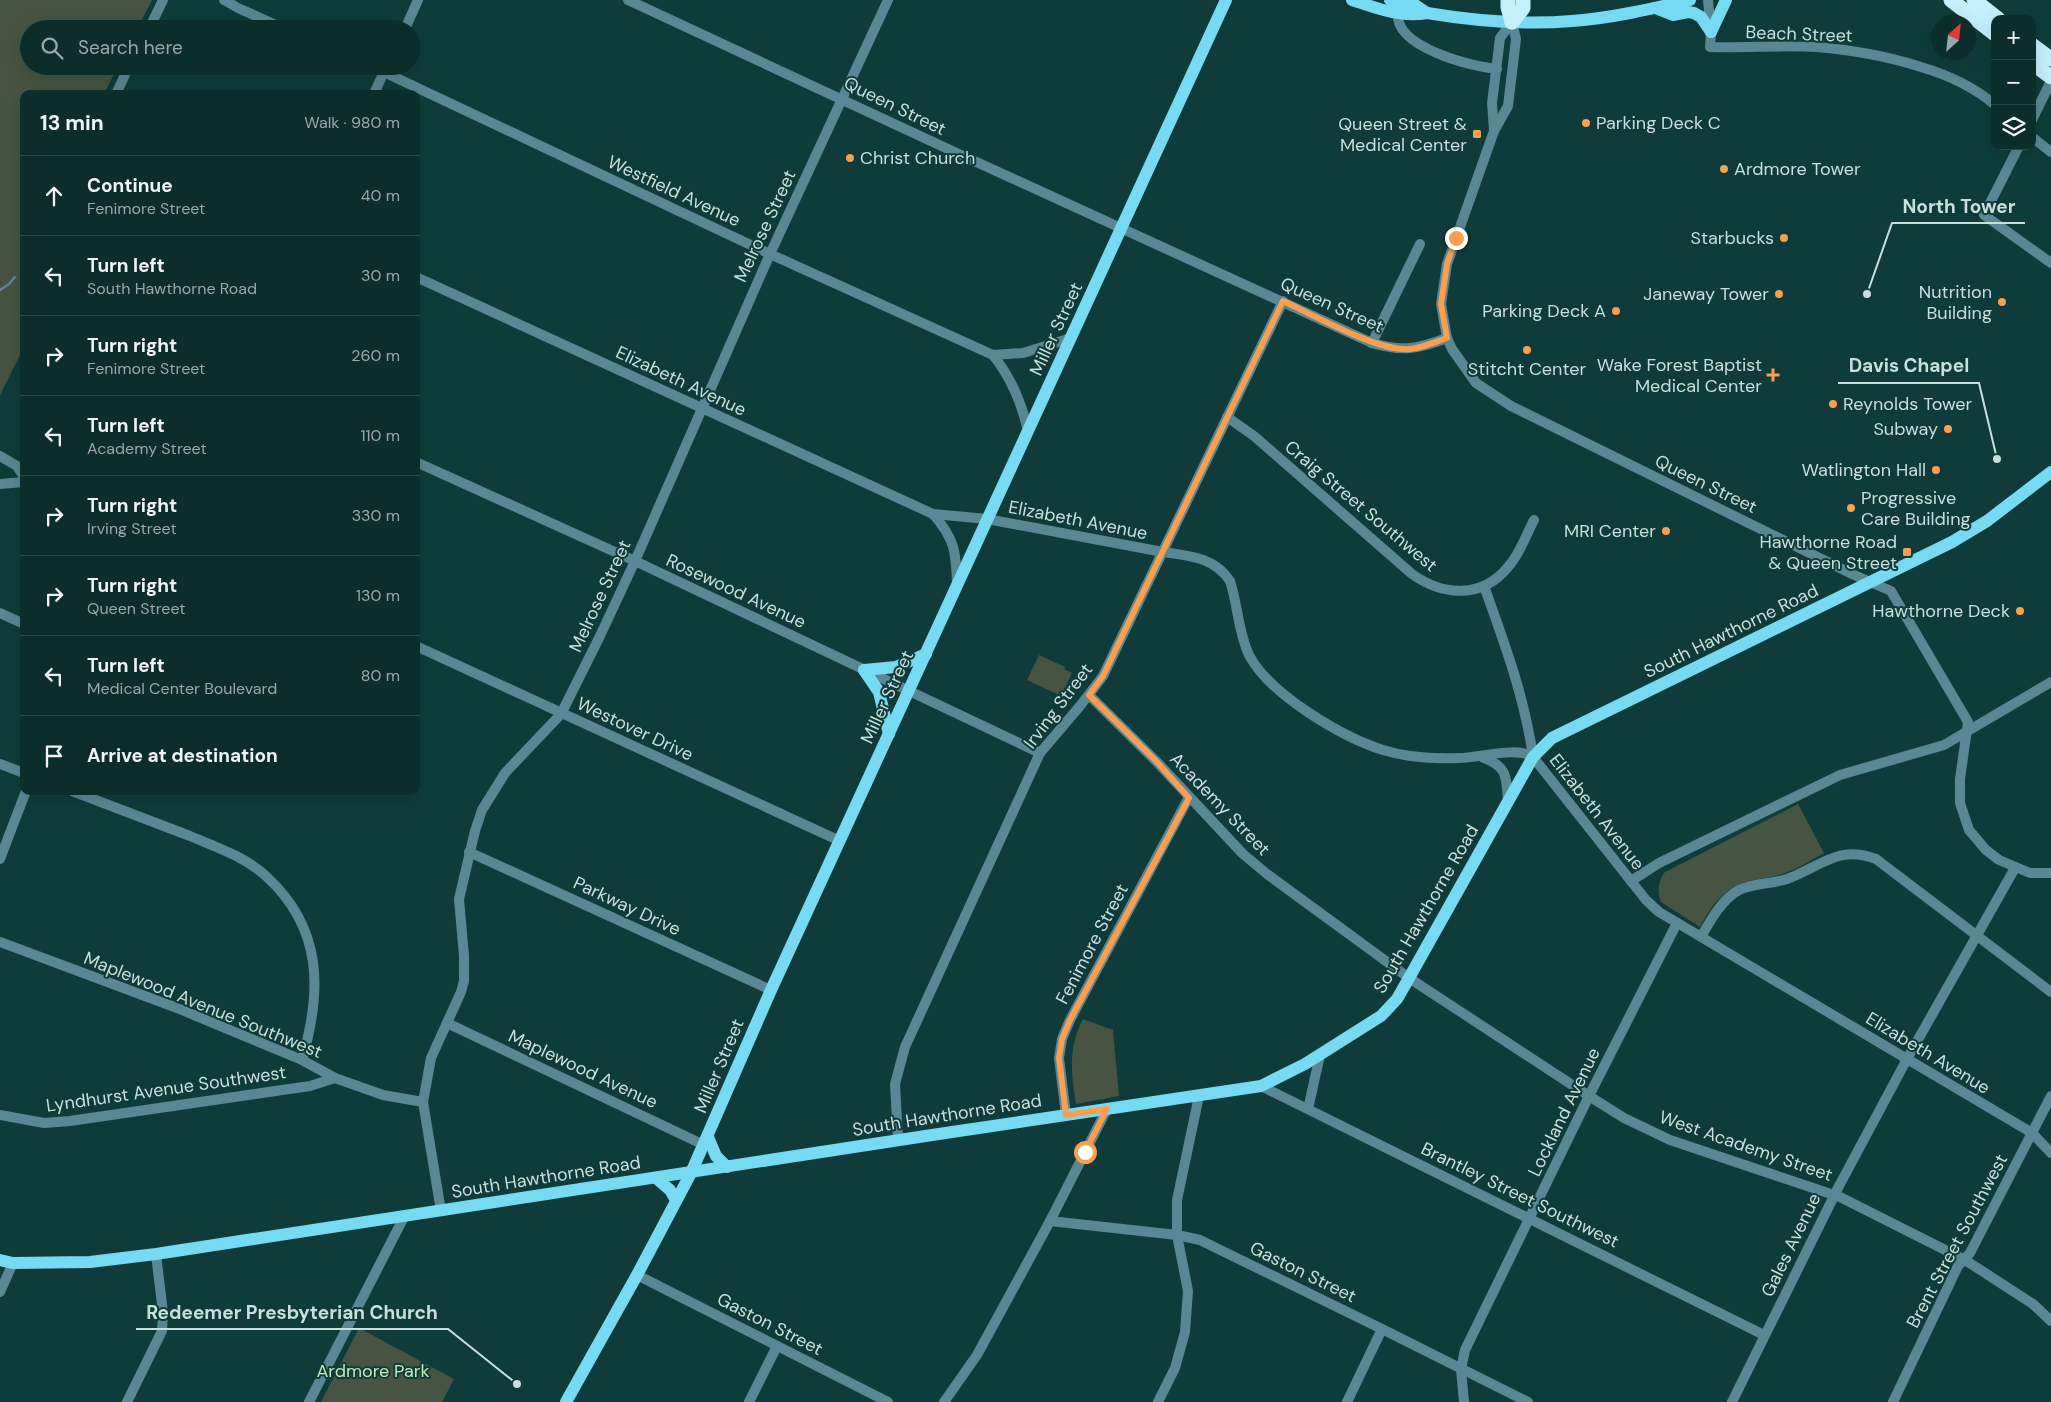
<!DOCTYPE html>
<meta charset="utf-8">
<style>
:root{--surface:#0b2d2c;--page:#193938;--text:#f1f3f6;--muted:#9aa8a9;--line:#2b4948}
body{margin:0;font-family:"DM Sans",sans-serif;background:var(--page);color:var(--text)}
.controls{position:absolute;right:15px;top:15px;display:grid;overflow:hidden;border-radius:10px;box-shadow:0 5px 20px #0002}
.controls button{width:45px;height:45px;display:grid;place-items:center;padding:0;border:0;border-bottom:1px solid var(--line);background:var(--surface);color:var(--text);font:25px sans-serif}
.compass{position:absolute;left:1931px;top:15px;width:45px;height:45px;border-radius:50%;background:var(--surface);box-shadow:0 5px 20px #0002;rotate:27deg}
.stop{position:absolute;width:15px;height:15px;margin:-11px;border:4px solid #fb9e50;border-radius:50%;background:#fff}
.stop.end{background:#fb9e50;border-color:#fff;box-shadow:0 1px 5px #0008}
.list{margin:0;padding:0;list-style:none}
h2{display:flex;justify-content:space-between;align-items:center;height:65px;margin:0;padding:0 20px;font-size:21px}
h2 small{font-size:16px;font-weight:400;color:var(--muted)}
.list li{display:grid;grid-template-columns:32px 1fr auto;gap:15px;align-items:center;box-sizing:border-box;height:80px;padding:0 20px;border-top:1px solid var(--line)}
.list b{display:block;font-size:19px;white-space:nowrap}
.list p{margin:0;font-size:16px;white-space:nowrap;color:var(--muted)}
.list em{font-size:16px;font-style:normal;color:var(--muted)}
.icon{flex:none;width:28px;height:28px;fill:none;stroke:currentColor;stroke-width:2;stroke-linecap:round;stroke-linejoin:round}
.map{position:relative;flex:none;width:2051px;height:1402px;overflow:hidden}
.search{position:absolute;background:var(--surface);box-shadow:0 5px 20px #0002;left:20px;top:20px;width:400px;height:55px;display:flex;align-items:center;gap:12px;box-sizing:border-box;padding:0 18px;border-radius:28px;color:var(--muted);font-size:19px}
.panel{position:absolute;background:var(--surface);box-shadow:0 5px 20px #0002;left:20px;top:90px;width:400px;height:705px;border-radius:10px}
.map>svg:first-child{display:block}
</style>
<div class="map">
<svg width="2051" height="1402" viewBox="0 0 2051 1402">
<rect width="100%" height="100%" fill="#0f3c3a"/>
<g fill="#465441">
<path d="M0 0H152L137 29H29V66H118L104 94H24V251C19 260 20 268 24 276V347L0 395Z"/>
<path d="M1039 655 1065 667 1064 669 1072 673 1061 696 1027 680Z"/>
<path d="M1798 804 1824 853C1810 861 1795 870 1779 875 1768 878 1756 879 1745 882 1722 890 1711 907 1700 927L1661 902C1657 893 1658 880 1665 872Z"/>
<path d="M1083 1019 1113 1030 1119 1096 1076 1104C1071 1073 1068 1047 1083 1019Z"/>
<path d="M359 1328 454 1379 442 1402H321Z"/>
</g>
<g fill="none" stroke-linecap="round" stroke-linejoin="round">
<path stroke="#678496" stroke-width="2.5" d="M0 290 9 284 15 277"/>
<g stroke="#5a8794" stroke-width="10">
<path d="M224 0 238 8 285 29"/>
<path d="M628 0 948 149 1372 343C1402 352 1418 349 1447 338"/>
<path d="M1708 0 1711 32 1710 47C1745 48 1781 45 1816 47 1852 50 1887 56 1921 67 1948 75 1973 86 1995 105"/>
<path d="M1398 14C1395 47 1472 67 1497 69"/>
<path d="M1512 22 1516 39 1508 106 1494 131 1447 264 1441 304 1447 338 1452 349 1476 383 1511 406 1852 574 1891 591 1968 722 1960 779V803L1969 830 1986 850 1999 860 2030 873H2051"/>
<path d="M149 29 163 0"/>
<path d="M405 29 418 0"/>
<path d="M371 66 770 254 993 355 1023 353 1071 338"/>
<path d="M116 94 129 66"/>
<path d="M374 94 386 67"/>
<path d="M2032 120 2051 81"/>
<path d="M1494 130 1492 103 1500 38 1512 22"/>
<path d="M2032 137 2051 152"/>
<path d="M2019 146 1984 215 2051 263"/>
<path d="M416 277 933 514 987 519 1163 552C1190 556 1214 557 1230 581 1238 605 1238 632 1249 655 1269 694 1342 737 1383 750 1408 758 1433 759 1459 758 1480 758 1516 746 1533 757L1646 900 1659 912 2032 1133 2051 1153"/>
<path d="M1372 343 1420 244"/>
<path d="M993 355C1011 378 1021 401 1028 431"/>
<path d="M1227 417 1254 436 1412 574C1443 596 1482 599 1508 567 1520 554 1526 535 1534 520"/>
<path d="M0 456 17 466 24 477"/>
<path d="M416 462 635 561 1040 753"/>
<path d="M0 484 24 482"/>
<path d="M933 514C955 539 956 552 957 584"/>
<path d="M1484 586C1504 642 1525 698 1533 757"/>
<path d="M0 613 24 624"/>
<path d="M416 646 840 841"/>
<path d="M1089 695 1157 762 1243 854 1267 874 1409 978 1589 1096 1624 1118 1670 1140 1840 1197 1965 1260 2033 1304 2051 1321"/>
<path d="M1482 757C1508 767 1506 776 1508 801"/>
<path d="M0 764 24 773"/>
<path d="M72 791C111 806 151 821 190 836 216 847 246 857 267 877 323 929 322 991 302 1060"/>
<path d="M469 852 771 990"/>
<path d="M0 859 26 791"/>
<path d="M1631 881 1659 863 1840 775 1944 745 2051 682"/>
<path d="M1701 937C1710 921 1722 899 1739 890 1752 883 1772 884 1787 879 1820 867 1839 844 1876 859L2051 992"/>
<path d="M0 942 177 1008 302 1060 335 1078 383 1095 423 1102"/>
<path d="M447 1023 704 1145"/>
<path d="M1261 1086 1764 1335"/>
<path d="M1308 1109 1320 1055"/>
<path d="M0 1115 44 1123 70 1121 310 1086 335 1078"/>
<path d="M1066 1115 1059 1058 1062 1039 1070 1020 1189 797"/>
<path d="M898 1140 895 1084 905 1047 1040 753 1080 706 1103 676 1283 301"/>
<path d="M441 1211 423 1102 431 1058 461 992 464 981V956L459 899 475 831 482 810 505 773 561 714 599 638 635 561 770 254 888 0"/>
<path d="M1050 1221 1177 1235 1200 1240 1382 1329 1528 1402"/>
<path d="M637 1275 888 1402"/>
<path d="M0 1292 13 1263"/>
<path d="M127 1402 162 1331 163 1313 156 1254"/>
<path d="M309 1402 404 1217"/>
<path d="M749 1402 777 1346"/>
<path d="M944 1402 977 1355 1049 1223 1107 1109"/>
<path d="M1158 1402 1175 1368 1185 1332 1188 1291 1177 1235V1200L1199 1096"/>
<path d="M1347 1402 1382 1329"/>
<path d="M1464 1402 1461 1369 1465 1350 1589 1096 1677 923"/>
<path d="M1732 1402 1839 1186 1907 1059 2015 868"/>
<path d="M1893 1402 1958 1266 1970 1253 2051 1096"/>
</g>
<g stroke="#77daf3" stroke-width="12">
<path d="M1352 0C1376 8 1401 18 1427 13 1475 21 1524 25 1572 21 1612 18 1651 9 1690 0"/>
<path d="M1390 0 1415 5 1427 13"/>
<path d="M1655 8 1673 15 1688 12 1694 13 1701 17 1711 32"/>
<path d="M1711 32 1726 0"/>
<path d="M864 670 879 692 889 734"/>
<path d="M864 670 896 667 926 654"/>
<path d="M708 1137 716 1156 727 1167"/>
<path d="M656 1178 670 1190 676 1200"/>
<path d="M0 1260 13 1263 90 1262 156 1254 932 1135 1261 1086 1305 1064 1381 1016 1397 999 1409 978 1533 757 1552 738 1952 542 1987 521 2051 472"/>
<path d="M566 1402 637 1275 691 1173 771 990 1226 0"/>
</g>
<g stroke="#c5effb" stroke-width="15">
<path d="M1508 0V7L1512 22"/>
<path d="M1951 0 1995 34"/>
<path d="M1974 0 1998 19"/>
<path d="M1512 22 1523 8V0"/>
<path d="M2032 45 2051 59"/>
<path d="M2032 63 2051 77"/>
</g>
</g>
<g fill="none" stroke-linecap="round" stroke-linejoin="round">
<path stroke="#fb9e50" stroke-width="6" d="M1085 1152 1107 1109 1066 1115 1059 1058 1062 1039 1070 1020 1189 798 1157 762 1089 695 1103 676 1283 301C1314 315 1378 352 1410 349 1422 348 1435 342 1447 338L1441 304 1447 264 1456 238"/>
</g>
<g fill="#fb9e50" stroke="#0f3c3a" stroke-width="2">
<circle cx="1586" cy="123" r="5"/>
<rect x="1472" y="129" width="10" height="10" rx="2.5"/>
<circle cx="850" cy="158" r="5"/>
<circle cx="1724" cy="169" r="5"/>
<circle cx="1784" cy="238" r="5"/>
<circle cx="1779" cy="294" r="5"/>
<circle cx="2002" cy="302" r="5"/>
<circle cx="1616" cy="311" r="5"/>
<circle cx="1527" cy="350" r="5"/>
<path d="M1770.5 367.5h5v5h5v5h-5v5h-5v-5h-5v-5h5z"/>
<circle cx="1833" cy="404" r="5"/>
<circle cx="1948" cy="429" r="5"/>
<circle cx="1936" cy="470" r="5"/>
<circle cx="1851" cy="508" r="5"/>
<circle cx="1666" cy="531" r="5"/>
<rect x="1902" y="547" width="10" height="10" rx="2.5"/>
<circle cx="2020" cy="611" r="5"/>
</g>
<g text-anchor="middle" stroke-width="4" stroke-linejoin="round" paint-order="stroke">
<g font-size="18" fill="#c9dfdd" stroke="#0f3c3a">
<text transform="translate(1799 34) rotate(2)" y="6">Beach Street</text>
<text transform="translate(895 106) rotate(26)" y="6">Queen Street</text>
<text transform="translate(674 191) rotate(25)" y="6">Westfield Avenue</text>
<text transform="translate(765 226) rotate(-65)" y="6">Melrose Street</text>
<text transform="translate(1332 305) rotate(24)" y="6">Queen Street</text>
<text transform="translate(1056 329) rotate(-65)" y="6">Miller Street</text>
<text transform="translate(681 381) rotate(25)" y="6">Elizabeth Avenue</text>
<text transform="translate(1706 484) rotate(26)" y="6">Queen Street</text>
<text transform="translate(1361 506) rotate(40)" y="6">Craig Street Southwest</text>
<text transform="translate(1078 520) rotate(11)" y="6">Elizabeth Avenue</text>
<text transform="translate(736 591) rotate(25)" y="6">Rosewood Avenue</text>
<text transform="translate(600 596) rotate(-65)" y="6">Melrose Street</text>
<text transform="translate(1731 631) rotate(-26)" y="6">South Hawthorne Road</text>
<text transform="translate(887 697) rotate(-65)" y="6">Miller Street</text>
<text transform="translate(1058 706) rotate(-53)" y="6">Irving Street</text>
<text transform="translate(635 729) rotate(25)" y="6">Westover Drive</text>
<text transform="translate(1220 804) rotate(46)" y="6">Academy Street</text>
<text transform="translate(1597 812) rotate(52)" y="6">Elizabeth Avenue</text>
<text transform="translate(627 906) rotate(25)" y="6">Parkway Drive</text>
<text transform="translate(1426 909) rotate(-60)" y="6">South Hawthorne Road</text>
<text transform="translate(1092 944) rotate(-62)" y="6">Fenimore Street</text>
<text transform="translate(203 1005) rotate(22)" y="6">Maplewood Avenue Southwest</text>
<text transform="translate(1928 1053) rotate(31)" y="6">Elizabeth Avenue</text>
<text transform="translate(719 1066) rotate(-67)" y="6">Miller Street</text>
<text transform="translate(583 1069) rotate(25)" y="6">Maplewood Avenue</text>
<text transform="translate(166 1089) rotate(-8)" y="6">Lyndhurst Avenue Southwest</text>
<text transform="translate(1564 1112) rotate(-64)" y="6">Lockland Avenue</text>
<text transform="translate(947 1115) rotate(-9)" y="6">South Hawthorne Road</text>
<text transform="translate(1746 1146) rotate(19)" y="6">West Academy Street</text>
<text transform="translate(546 1177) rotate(-9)" y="6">South Hawthorne Road</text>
<text transform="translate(1520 1195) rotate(26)" y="6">Brantley Street Southwest</text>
<text transform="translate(1957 1241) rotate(-62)" y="6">Brent Street Southwest</text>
<text transform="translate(1791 1245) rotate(-64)" y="6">Gales Avenue</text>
<text transform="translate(1303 1272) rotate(26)" y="6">Gaston Street</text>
<text transform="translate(770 1324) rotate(27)" y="6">Gaston Street</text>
</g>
<g font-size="18" fill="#c9dfdd" stroke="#0f3c3a" text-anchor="end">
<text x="1596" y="129" text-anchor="start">Parking Deck C</text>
<text x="1467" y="130">Queen Street &amp;<tspan x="1467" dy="21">Medical Center</tspan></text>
<text x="860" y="164" text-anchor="start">Christ Church</text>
<text x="1734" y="175" text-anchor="start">Ardmore Tower</text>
<text x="1774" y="244">Starbucks</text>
<text x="1992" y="298">Nutrition<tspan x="1992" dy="21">Building</tspan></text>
<text x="1769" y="300">Janeway Tower</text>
<text x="1606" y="317">Parking Deck A</text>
<text x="1762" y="371">Wake Forest Baptist<tspan x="1762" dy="21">Medical Center</tspan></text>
<text x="1527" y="375" text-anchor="middle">Stitcht Center</text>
<text x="1843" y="410" text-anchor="start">Reynolds Tower</text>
<text x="1938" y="435">Subway</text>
<text x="1926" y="476">Watlington Hall</text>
<text x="1861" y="504" text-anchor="start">Progressive<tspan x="1861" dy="21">Care Building</tspan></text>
<text x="1656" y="537">MRI Center</text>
<text x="1897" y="548">Hawthorne Road<tspan x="1897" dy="21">&amp; Queen Street</tspan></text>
<text x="2010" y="617">Hawthorne Deck</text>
</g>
<g font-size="18" fill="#c3edb5" stroke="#0f3c3a">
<text x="373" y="1377">Ardmore Park</text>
</g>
</g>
<path fill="none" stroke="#c9dfdd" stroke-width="2" d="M1867 294L1892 223H2025M1997 459L1979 383H1838M517 1384L448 1329H136"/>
<g fill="#c9dfdd" stroke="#0f3c3a" stroke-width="2">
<circle cx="1867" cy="294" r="5"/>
<circle cx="1997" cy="459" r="5"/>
<circle cx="517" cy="1384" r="5"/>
</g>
<g font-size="19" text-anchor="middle" font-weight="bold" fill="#c9dfdd" stroke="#0f3c3a" stroke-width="4" stroke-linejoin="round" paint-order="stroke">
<text x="1959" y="213">North Tower</text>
<text x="1909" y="372">Davis Chapel</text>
<text x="292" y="1319">Redeemer Presbyterian Church</text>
</g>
</svg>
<div class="controls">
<button>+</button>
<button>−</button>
<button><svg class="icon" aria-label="layers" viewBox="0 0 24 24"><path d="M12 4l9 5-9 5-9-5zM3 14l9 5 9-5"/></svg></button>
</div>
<svg class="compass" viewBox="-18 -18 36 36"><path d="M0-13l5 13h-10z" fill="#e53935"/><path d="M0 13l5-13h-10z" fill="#9aa8a9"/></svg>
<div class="stop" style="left:1085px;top:1152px"></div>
<div class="stop end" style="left:1456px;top:238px"></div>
<div class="search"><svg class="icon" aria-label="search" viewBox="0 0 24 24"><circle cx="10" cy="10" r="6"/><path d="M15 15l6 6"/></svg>Search here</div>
<section class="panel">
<h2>13 min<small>Walk · 980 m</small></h2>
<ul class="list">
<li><svg class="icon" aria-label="ahead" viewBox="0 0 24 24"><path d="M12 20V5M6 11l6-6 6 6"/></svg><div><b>Continue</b><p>Fenimore Street</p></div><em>40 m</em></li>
<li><svg class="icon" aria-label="left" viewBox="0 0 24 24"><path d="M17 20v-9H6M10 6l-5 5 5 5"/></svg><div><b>Turn left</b><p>South Hawthorne Road</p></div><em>30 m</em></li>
<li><svg class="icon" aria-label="right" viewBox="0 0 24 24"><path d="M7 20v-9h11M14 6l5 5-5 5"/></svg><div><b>Turn right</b><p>Fenimore Street</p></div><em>260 m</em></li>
<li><svg class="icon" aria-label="left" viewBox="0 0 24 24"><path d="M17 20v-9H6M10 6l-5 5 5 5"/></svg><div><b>Turn left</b><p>Academy Street</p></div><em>110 m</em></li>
<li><svg class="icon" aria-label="right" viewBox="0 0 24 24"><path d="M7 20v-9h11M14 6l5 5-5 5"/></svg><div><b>Turn right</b><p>Irving Street</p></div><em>330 m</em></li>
<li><svg class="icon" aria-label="right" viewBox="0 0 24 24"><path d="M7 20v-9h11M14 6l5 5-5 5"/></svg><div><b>Turn right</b><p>Queen Street</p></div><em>130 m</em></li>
<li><svg class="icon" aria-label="left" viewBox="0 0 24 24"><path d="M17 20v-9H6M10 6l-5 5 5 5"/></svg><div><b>Turn left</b><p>Medical Center Boulevard</p></div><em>80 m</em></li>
<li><svg class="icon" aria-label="arrive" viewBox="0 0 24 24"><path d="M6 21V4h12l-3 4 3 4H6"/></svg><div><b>Arrive at destination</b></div></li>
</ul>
</section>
</div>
